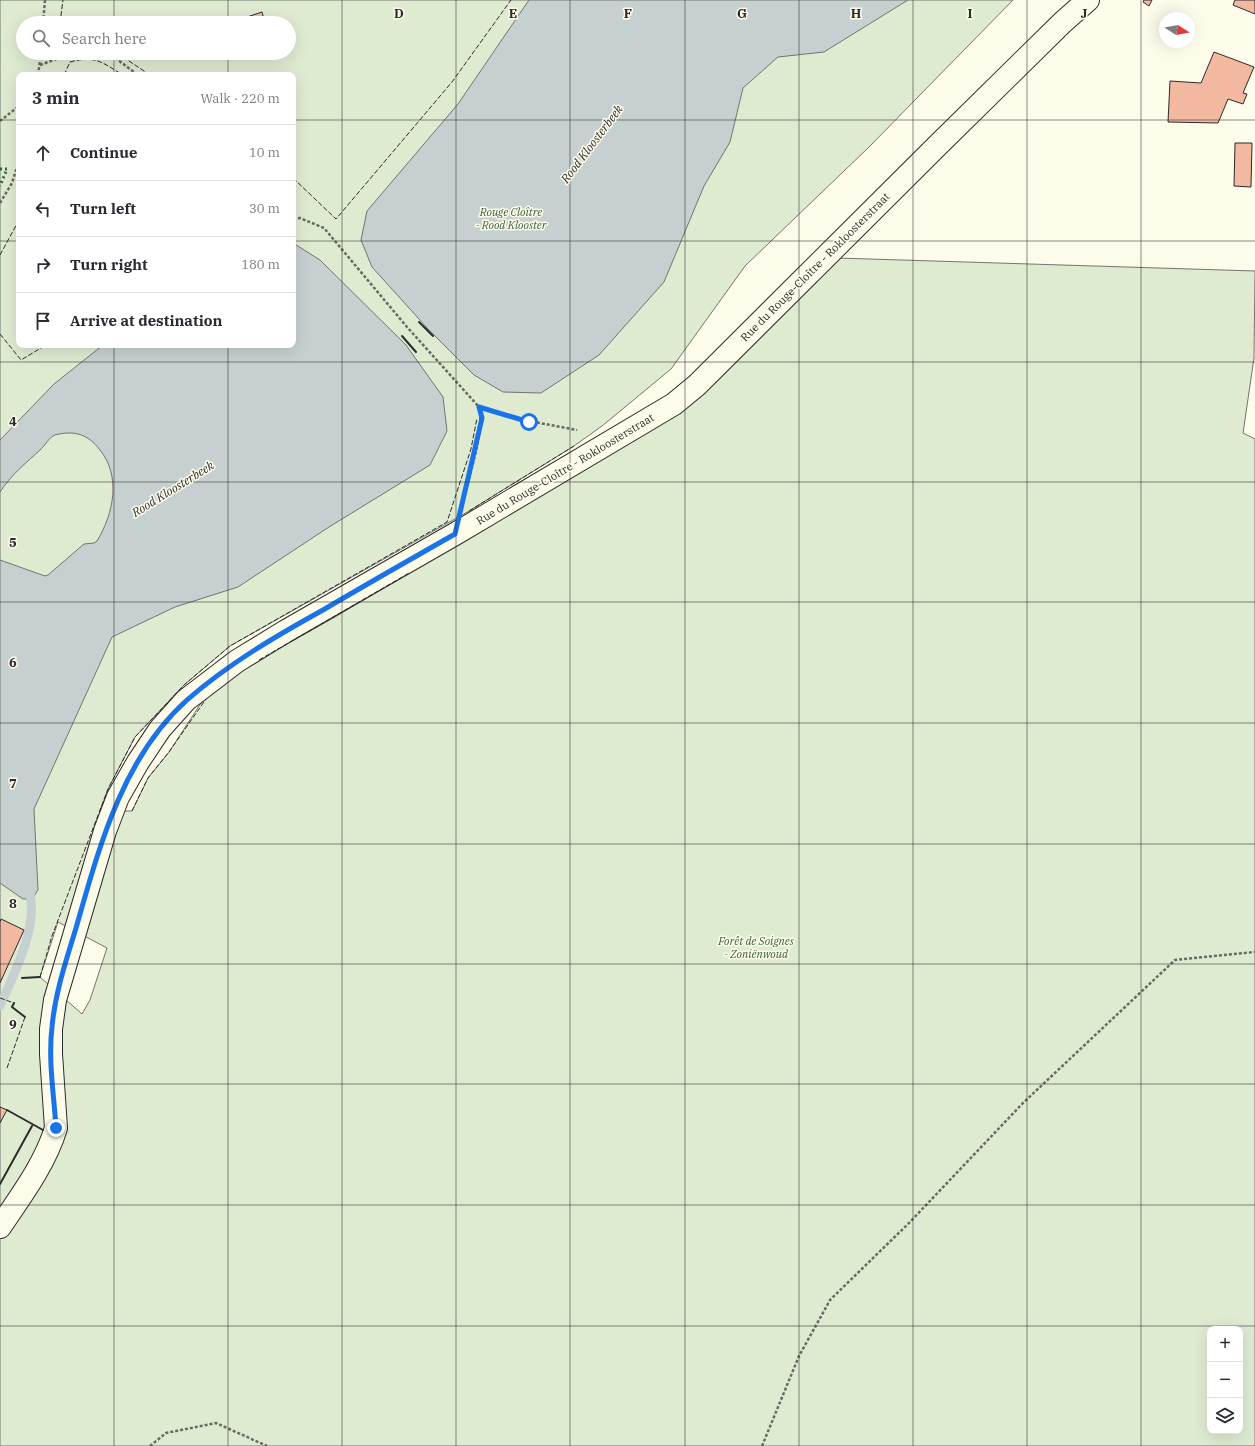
<!DOCTYPE html>
<meta charset="utf-8">
<style>
:root{--surface:#fff;--page:#f2f2f3;--text:#2b2b33;--muted:#7c7c81;--line:#e1e1e2}
body{margin:0;font-family:"IBM Plex Serif",serif;background:var(--page);color:var(--text)}
.controls{position:absolute;right:12px;bottom:12px;display:grid;overflow:hidden;border-radius:8px;box-shadow:0 4px 16px #0002}
.controls button{width:36px;height:36px;display:grid;place-items:center;padding:0;border:0;border-bottom:1px solid var(--line);background:var(--surface);color:var(--text);font:20px sans-serif}
.compass{position:absolute;left:1159px;top:12px;width:36px;height:36px;border-radius:50%;background:var(--surface);box-shadow:0 4px 16px #0002;rotate:101deg}
.stop{position:absolute;width:12px;height:12px;margin:-9px;border:3px solid #1a73e8;border-radius:50%;background:#fff}
.stop.end{background:#1a73e8;border-color:#fff;box-shadow:0 1px 4px #0008}
.list{margin:0;padding:0;list-style:none}
h2{display:flex;justify-content:space-between;align-items:center;height:52px;margin:0;padding:0 16px;font-size:17px}
h2 small{font-size:13px;font-weight:400;color:var(--muted)}
.list li{display:grid;grid-template-columns:26px 1fr auto;gap:12px;align-items:center;box-sizing:border-box;height:56px;padding:0 16px;border-top:1px solid var(--line)}
.list b{display:block;font-size:15px;white-space:nowrap}
.list em{font-size:13px;font-style:normal;color:var(--muted)}
.icon{flex:none;width:22px;height:22px;fill:none;stroke:currentColor;stroke-width:2;stroke-linecap:round;stroke-linejoin:round}
.map{position:relative;flex:none;width:1255px;height:1446px;overflow:hidden}
.search{position:absolute;background:var(--surface);box-shadow:0 4px 16px #0002;left:16px;top:16px;width:280px;height:44px;display:flex;align-items:center;gap:10px;box-sizing:border-box;padding:0 14px;border-radius:22px;color:var(--muted);font-size:15px}
.panel{position:absolute;background:var(--surface);box-shadow:0 4px 16px #0002;left:16px;top:72px;width:280px;height:276px;border-radius:8px}
.map>svg:first-child{display:block}
</style>
<div class="map">
<svg width="1255" height="1446" viewBox="0 0 1255 1446">
<rect width="100%" height="100%" fill="#fdfbea"/>
<path fill="#deebd1" stroke="#74746e" fill-rule="evenodd" d="M0 0H1013L869 147 745 266 671 369 602 426 574 446 469 511 230 646 184 685 135 737 108 789 100 811H132L148 778 169 752 201 703 220 686 250 665 335 617 535 498 634 437 837 258 1255 271 1254 358 1243 433 1255 439V1446H0ZM23 23H289V53H23ZM19 75H293V345H19ZM58 922 107 948 90 1000 82 1014 40 977ZM1210 1329H1240V1431H1210Z"/>
<g fill="#c7d0d0" stroke="#74746e">
<path d="M529 0H908L824 52 778 57 743 88 730 142 704 186 664 282 599 355 541 393 503 392 474 375 428 329 372 267 361 240 367 211 458 104Z"/>
<path d="M293 243 320 260 406 345 443 397 447 431 430 465 329 527 238 587 175 607 112 637 34 809 38 890 32 899H23L0 883V560L45 576 48 575 84 544 94 543 97 541C114 513 121 476 100 450 88 434 74 430 55 435 49 437 45 446 40 450 26 463 11 475 0 492V440L54 384 103 345H293Z"/>
</g>
<g fill="none" stroke-linecap="round" stroke-linejoin="round">
<path stroke="#c7d0d0" stroke-width="9" d="M0 1006C14 973 41 923 28 888"/>
</g>
<g fill="#f2b8a0" stroke="#2b2b2b">
<path d="M1144 0H1152L1149 6 1143 2Z"/>
<path d="M1235 0H1255V14L1233 5Z"/>
<path d="M262 12 265 23H249L247 17Z"/>
<path d="M1214 52 1254 67 1243 93 1247 94 1243 104 1228 99 1218 123 1168 122 1170 81 1201 83Z"/>
<path d="M1235 143H1252L1251 187 1234 186Z"/>
<path d="M1 919 24 930 0 983V922Z"/>
<path d="M0 1107 7 1110 0 1123Z"/>
</g>
<g fill="none" stroke-linecap="round" stroke-linejoin="round">
<defs>
<path id="street" d="M0 1227C21 1196 45 1164 56 1128L51 1054V1029L55 1000 105 831 118 797 138 762 160 729 186 700 237 661 286 631 455 534 674 404 697 385 938 145 1063 22 1088 0"/>
</defs>
<use href="#street" stroke="#2b2b2b" stroke-width="24"/>
<g stroke="#6a6964" stroke-width="2.5" stroke-dasharray="3 2" stroke-linecap="butt">
<path d="M43 23 45 0"/>
<path d="M101 53 114 57 138 75"/>
<path d="M40 65 73 53"/>
<path d="M38 75 41 53"/>
<path d="M0 121 19 106"/>
<path d="M0 203 12 183 19 161"/>
<path d="M293 219 300 218 324 228 407 327 479 407C485 431 469 474 464 499"/>
<path d="M479 407 529 421 577 430"/>
<path d="M150 1446 166 1433 216 1423 267 1446"/>
<path d="M762 1446 799 1356 830 1300 909 1223 1023 1103 1175 960 1255 952"/>
</g>
<use href="#street" stroke="#fdfbea" stroke-width="22"/>
<path stroke="#34623c" stroke-width="3" stroke-dasharray="2 3" stroke-linecap="butt" d="M0 169H7L0 186"/>
<g stroke="#2b2b2b" stroke-width="1" stroke-dasharray="5 2" stroke-linecap="butt">
<path d="M60 23 63 0"/>
<path d="M117 53 150 75"/>
<path d="M64 75 70 62C96 55 101 62 123 75"/>
<path d="M293 178 336 219 452 82 511 0"/>
<path d="M0 255 19 220"/>
<path d="M0 334 21 360 46 345"/>
<path d="M469 511 574 446"/>
<path d="M259 660 409 573"/>
<path d="M132 811 148 778 169 752 206 699"/>
<path d="M40 977 52 936 108 789 135 737 184 685 230 646 447 522 471 449 477 418"/>
<path d="M0 998 14 1003"/>
<path d="M7 1068 25 1017"/>
</g>
<g stroke="#2b2b2b" stroke-width="2">
<path d="M419 322 433 336"/>
<path d="M402 336 416 352"/>
<path d="M22 978 40 977"/>
<path d="M14 1003 12 1007 25 1017"/>
<path d="M7 1110 43 1130"/>
<path d="M0 1184 32 1126"/>
</g>
</g>
<g fill="none" stroke-linecap="round" stroke-linejoin="round">
<path stroke="#1a73e8" stroke-width="5" d="M56 1128C54 1095 48 1060 52 1027 55 993 66 961 76 928 99 848 122 758 187 700 228 664 276 636 323 610 367 584 411 559 455 534L479 431 482 418 479 407 529 422"/>
</g>
<path fill="none" stroke="#2b2b2b" stroke-width="1" stroke-opacity="0.55" d="M114 0V23M228 0V23M342 0V1446M456 0V1446M570 0V1446M685 0V1446M799 0V1446M913 0V1446M1027 0V1446M1141 0V1446M114 53V75M228 53V75M0 120H19M293 120H1255M0 241H19M293 241H1255M114 345V1446M228 345V1446M0 362H1255M0 482H1255M0 602H1255M0 723H1255M0 844H1255M0 964H1255M0 1084H1255M0 1205H1255M0 1326H1255"/>
<g text-anchor="middle" stroke-width="3" stroke-linejoin="round" paint-order="stroke">
<g font-size="11" font-style="italic" fill="#34623c" stroke="#fdfbea">
<text x="511" y="216">Rouge Cloître<tspan x="511" dy="13">- Rood Klooster</tspan></text>
<text x="756" y="945">Forêt de Soignes<tspan x="756" dy="13">- Zoniënwoud</tspan></text>
</g>
<g font-size="11" fill="#2b2b2b" stroke="#fdfbea">
<text transform="translate(815 267) rotate(-45)" y="4">Rue du Rouge-Cloître - Rokloosterstraat</text>
<text transform="translate(565 469) rotate(-31)" y="4">Rue du Rouge-Cloître - Rokloosterstraat</text>
</g>
<g font-size="12" font-style="italic" fill="#2b2b2b" stroke="#fdfbea">
<text transform="translate(592 144) rotate(-53)" y="4">Rood Kloosterbeek</text>
<text transform="translate(173 489) rotate(-32)" y="4">Rood Kloosterbeek</text>
</g>
</g>
<g font-size="13" text-anchor="middle" font-weight="bold" fill="#2b2b2b" stroke="#fdfbea" stroke-width="3" stroke-linejoin="round" paint-order="stroke">
<text x="399" y="18">D</text>
<text x="513" y="18">E</text>
<text x="628" y="18">F</text>
<text x="742" y="18">G</text>
<text x="856" y="18">H</text>
<text x="970" y="18">I</text>
<text x="1084" y="18">J</text>
<text x="13" y="426">4</text>
<text x="13" y="547">5</text>
<text x="13" y="667">6</text>
<text x="13" y="788">7</text>
<text x="13" y="908">8</text>
<text x="13" y="1029">9</text>
</g>
</svg>
<div class="controls">
<button>+</button>
<button>−</button>
<button><svg class="icon" aria-label="layers" viewBox="0 0 24 24"><path d="M12 4l9 5-9 5-9-5zM3 14l9 5 9-5"/></svg></button>
</div>
<svg class="compass" viewBox="-18 -18 36 36"><path d="M0-13l5 13h-10z" fill="#e53935"/><path d="M0 13l5-13h-10z" fill="#7c7c81"/></svg>
<div class="stop" style="left:529px;top:422px"></div>
<div class="stop end" style="left:56px;top:1128px"></div>
<div class="search"><svg class="icon" aria-label="search" viewBox="0 0 24 24"><circle cx="10" cy="10" r="6"/><path d="M15 15l6 6"/></svg>Search here</div>
<section class="panel">
<h2>3 min<small>Walk · 220 m</small></h2>
<ul class="list">
<li><svg class="icon" aria-label="ahead" viewBox="0 0 24 24"><path d="M12 20V5M6 11l6-6 6 6"/></svg><div><b>Continue</b></div><em>10 m</em></li>
<li><svg class="icon" aria-label="left" viewBox="0 0 24 24"><path d="M17 20v-9H6M10 6l-5 5 5 5"/></svg><div><b>Turn left</b></div><em>30 m</em></li>
<li><svg class="icon" aria-label="right" viewBox="0 0 24 24"><path d="M7 20v-9h11M14 6l5 5-5 5"/></svg><div><b>Turn right</b></div><em>180 m</em></li>
<li><svg class="icon" aria-label="arrive" viewBox="0 0 24 24"><path d="M6 21V4h12l-3 4 3 4H6"/></svg><div><b>Arrive at destination</b></div></li>
</ul>
</section>
</div>
